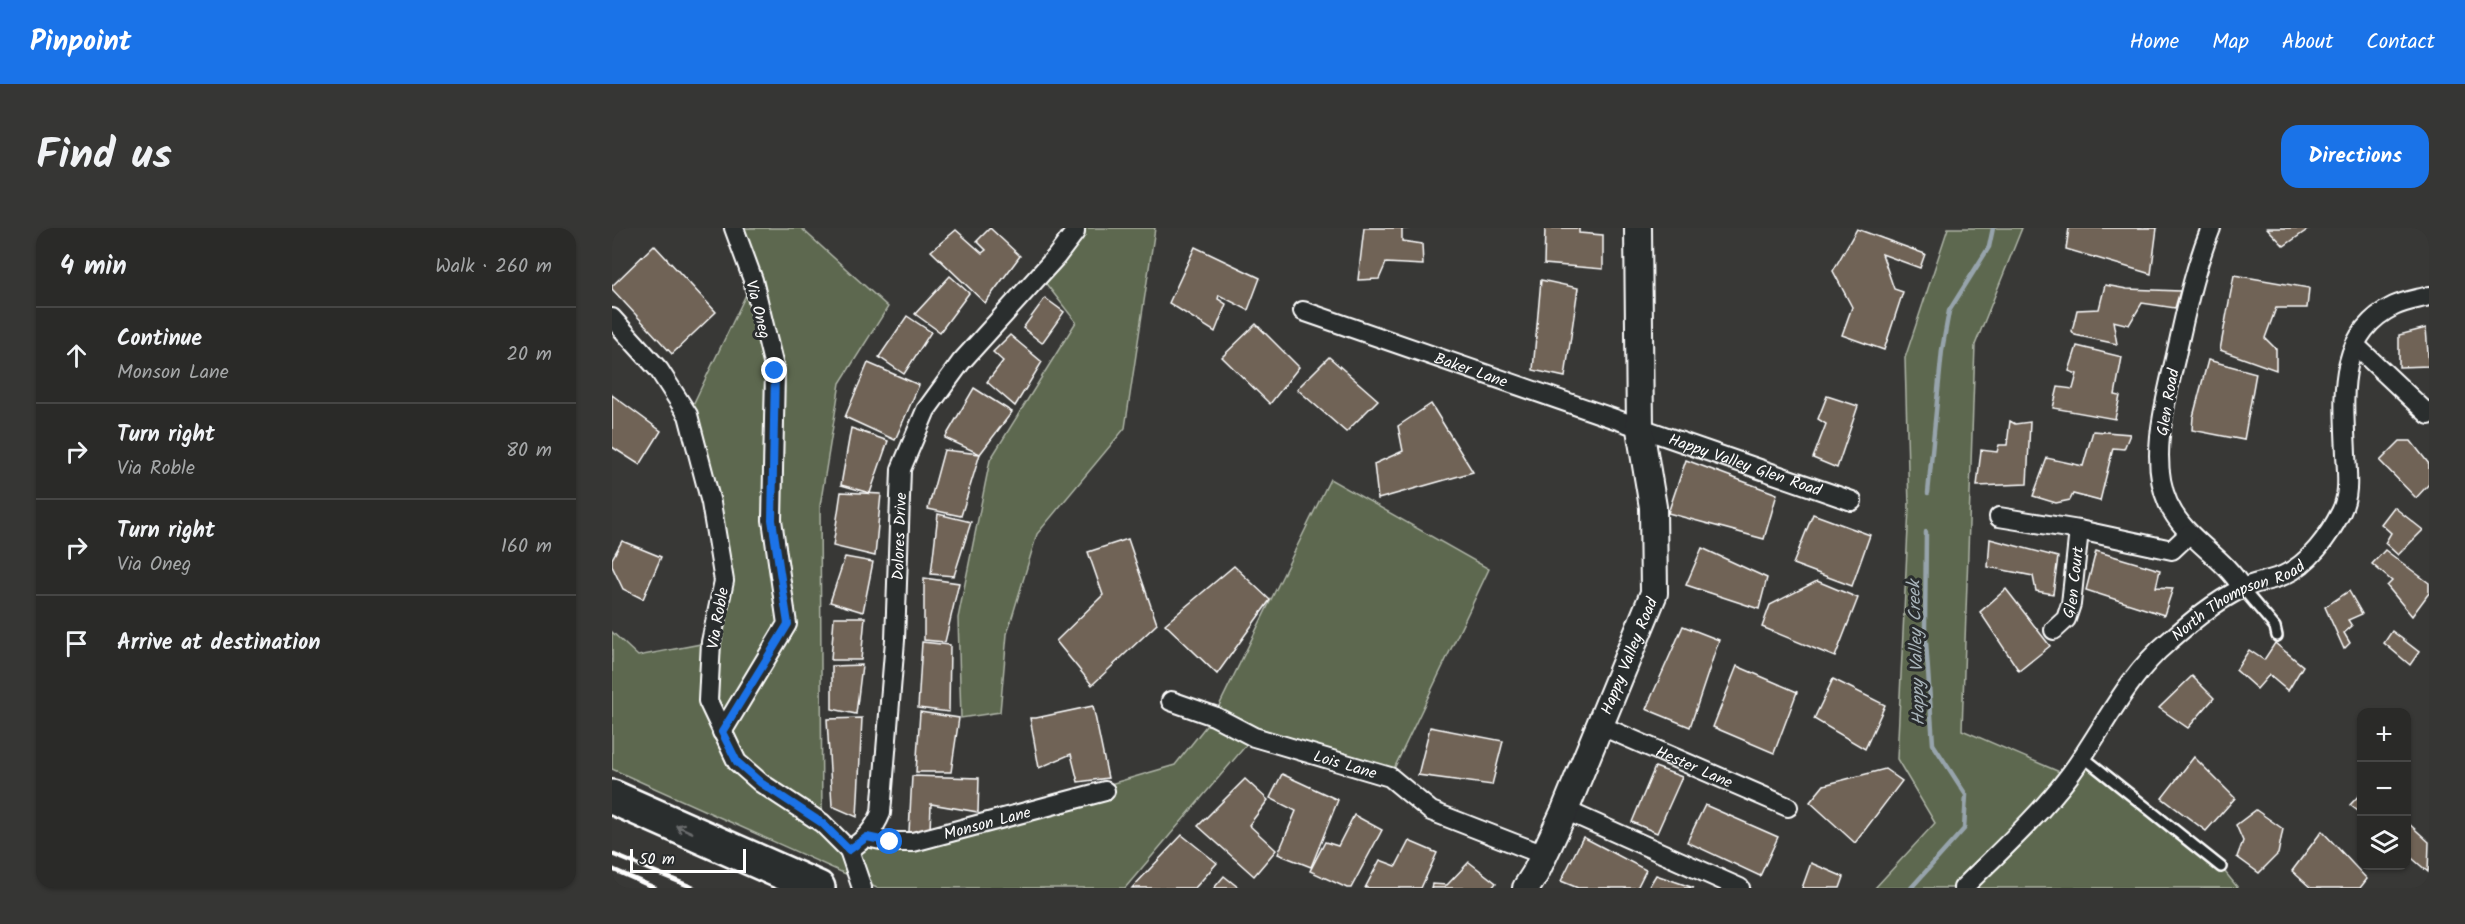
<!DOCTYPE html>
<meta charset="utf-8">
<style>
:root{--surface:#2a2a28;--page:#363634;--text:#f1f3f6;--muted:#a5a7a8;--line:#464645;--accent:#1a73e8}
body{margin:0;font-family:Kalam,sans-serif;background:var(--page);color:var(--text)}
.controls{position:absolute;right:18px;bottom:18px;display:grid;overflow:hidden;border-radius:12px;box-shadow:0 2px 4px #0004}
.controls button{width:54px;height:54px;display:grid;place-items:center;padding:0;border:0;border-bottom:2px solid var(--line);background:var(--surface);color:var(--text);font:30px sans-serif}
.scale{position:absolute;left:18px;bottom:15px;width:116px;box-sizing:border-box;padding-left:6px;border:3px solid #fff;border-top:0;font-size:16px;line-height:21px;white-space:nowrap;color:#fff;-webkit-text-stroke:4px #2a2d2e;paint-order:stroke}
.stop{position:absolute;width:18px;height:18px;margin:-14px;border:4px solid #1a73e8;border-radius:50%;background:#fff}
.stop.end{background:#1a73e8;border-color:#fff;box-shadow:0 2px 6px #0008}
.list{margin:0;padding:0;list-style:none}
h2{display:flex;justify-content:space-between;align-items:center;height:78px;margin:0;padding:0 24px;font-size:26px}
h2 small{font-size:20px;font-weight:400;color:var(--muted)}
.list li{display:grid;grid-template-columns:39px 1fr auto;gap:18px;align-items:center;box-sizing:border-box;height:96px;padding:0 24px;border-top:2px solid var(--line)}
.list b{display:block;font-size:22px;white-space:nowrap}
.list p{margin:0;font-size:20px;white-space:nowrap;color:var(--muted)}
.list em{font-size:20px;font-style:normal;color:var(--muted)}
.icon{flex:none;width:33px;height:33px;fill:none;stroke:currentColor;stroke-width:2;stroke-linecap:round;stroke-linejoin:round}
.map{position:relative;flex:none;width:1817px;height:660px;overflow:hidden;border-radius:18px}
header{display:flex;align-items:center;gap:36px;box-sizing:border-box;height:84px;padding:0 30px;background:var(--accent);color:#fff}
header strong{font-size:28px}
nav{display:flex;gap:33px;margin-inline-start:auto;font-size:21px}
.intro{display:flex;align-items:center;justify-content:space-between;box-sizing:border-box;height:144px;padding:0 36px}
h1{margin:0;font-size:42px}
.button{padding:15px 27px;border-radius:18px;background:var(--accent);color:#fff;font-size:21px;font-weight:700}
main{display:flex;gap:36px;padding:0 36px}
aside{flex:1;background:var(--surface);border-radius:18px;box-shadow:0 2px 4px #0004}
.map>svg:first-child{display:block}
</style>
<header>
<strong>Pinpoint</strong>
<nav><a>Home</a><a>Map</a><a>About</a><a>Contact</a></nav>
</header>
<div class="intro"><h1>Find us</h1><a class="button">Directions</a></div>
<main>
<aside>
<h2>4 min<small>Walk · 260 m</small></h2>
<ul class="list">
<li><svg class="icon" aria-label="ahead" viewBox="0 0 24 24"><path d="M12 20V5M6 11l6-6 6 6"/></svg><div><b>Continue</b><p>Monson Lane</p></div><em>20 m</em></li>
<li><svg class="icon" aria-label="right" viewBox="0 0 24 24"><path d="M7 20v-9h11M14 6l5 5-5 5"/></svg><div><b>Turn right</b><p>Via Roble</p></div><em>80 m</em></li>
<li><svg class="icon" aria-label="right" viewBox="0 0 24 24"><path d="M7 20v-9h11M14 6l5 5-5 5"/></svg><div><b>Turn right</b><p>Via Oneg</p></div><em>160 m</em></li>
<li><svg class="icon" aria-label="arrive" viewBox="0 0 24 24"><path d="M6 21V4h12l-3 4 3 4H6"/></svg><div><b>Arrive at destination</b></div></li>
</ul>
</aside>
<div class="map">
<svg width="1817" height="660" viewBox="0 0 1817 660">
<rect width="100%" height="100%" fill="#383836"/>
<filter id="ink" filterUnits="userSpaceOnUse"><feTurbulence type="fractalNoise" baseFrequency=".0167" numOctaves="2"/><feDisplacementMap in="SourceGraphic" scale="12" xChannelSelector="R" yChannelSelector="G"/><feConvolveMatrix kernelMatrix="1 2 1 2 8 2 1 2 1" color-interpolation-filters="sRGB"/></filter>
<g filter="url(#ink)">
<g fill="#5d684f" stroke="#aeb4a7" stroke-width="1.5">
<path d="M122 0H189L276 79 228 155 208 278 210 595 241 619 301 614 563 537 602 488 718 251 877 341 778 549 641 509 513 660H265L0 541V404L26 428 99 414 112 353 76 187 141 52Z"/>
<path d="M463 0H543L513 200 425 306 395 406 388 484 349 490 346 390 378 232 464 94 428 48Z"/>
<path d="M1336 0H1410L1363 117 1350 502 1457 548 1470 528 1609 639 1626 660H1263L1323 595 1285 531 1297 279 1293 130Z"/>
</g>
<g fill="none" stroke-linecap="round" stroke-linejoin="round">
<g stroke="#97a4ac" stroke-width="4.5">
<path d="M1316 265 1330 122 1337 83 1377 19 1381 0"/>
<path d="M1299 660 1352 601 1354 567 1321 516 1313 399 1314 304"/>
</g>
</g>
<g fill="#706357" stroke="#fff" stroke-width="1.5">
<path d="M378 0 408 28 373 75 319 23 344 2 370 25 374 22 365 13Z"/>
<path d="M752 0H802L790 1V13L810 16 811 37 774 35 767 51 746 52Z"/>
<path d="M933 0H967V5L991 7V41L932 36Z"/>
<path d="M1457 0H1545L1539 46 1454 21Z"/>
<path d="M1655 0H1698L1672 18Z"/>
<path d="M1245 1 1313 26 1308 40 1270 26 1282 61 1291 64 1272 122 1230 107 1240 79 1221 43Z"/>
<path d="M42 17 104 84 60 126 0 61V58Z"/>
<path d="M583 19 648 50 636 82 607 67 606 71 614 76 603 104 557 75Z"/>
<path d="M1622 47 1697 60 1695 80H1664L1653 110 1664 121V142L1608 122Z"/>
<path d="M338 48 357 65 328 104 303 86Z"/>
<path d="M929 52 966 60 953 149 921 142Z"/>
<path d="M1493 57 1515 61 1568 63 1563 80 1530 75 1517 97 1501 93 1505 116 1463 107 1460 103 1465 82 1487 81Z"/>
<path d="M433 70 452 84 430 115 411 100Z"/>
<path d="M295 88 319 104 292 146 267 129Z"/>
<path d="M644 96 687 139 658 176 610 129Z"/>
<path d="M1814 100 1817 138 1787 139V107Z"/>
<path d="M398 107 430 134 403 178 375 154 391 133 381 124Z"/>
<path d="M1465 118 1510 129 1503 167 1508 168 1503 191 1441 180 1446 159 1461 161 1465 146 1457 143Z"/>
<path d="M717 129 766 172 734 204 685 161Z"/>
<path d="M1596 132 1644 145 1632 212 1580 202 1581 189Z"/>
<path d="M256 135 307 157 283 212 233 189Z"/>
<path d="M362 160 400 184 368 226 333 210Z"/>
<path d="M0 167 49 203 28 237 0 219Z"/>
<path d="M1215 168 1246 178 1225 240 1201 230 1214 196 1206 191Z"/>
<path d="M819 176 861 244 766 271 762 236 791 223 786 198Z"/>
<path d="M1398 193 1403 196 1418 194 1415 256 1365 258 1369 222 1385 224 1387 217H1395Z"/>
<path d="M239 200 276 213 258 265 229 257Z"/>
<path d="M1481 203 1518 206 1512 221 1501 220 1488 273 1461 266 1458 272 1444 275 1421 268 1435 230 1471 238Z"/>
<path d="M1788 213H1799L1817 236V256L1804 270 1768 233Z"/>
<path d="M332 222 368 226 349 288 316 281Z"/>
<path d="M1074 232 1165 266 1152 311 1056 285Z"/>
<path d="M229 264 269 266 263 328 221 318Z"/>
<path d="M1782 279 1811 302 1786 327 1773 315 1779 305 1769 296Z"/>
<path d="M326 286 359 294 342 348 319 346Z"/>
<path d="M1201 286 1258 307 1240 358 1181 336Z"/>
<path d="M516 311 545 396 480 457 444 413 491 367 476 324Z"/>
<path d="M1378 311 1446 329 1441 366 1424 363 1421 348 1376 339Z"/>
<path d="M10 313 49 329 31 371 11 361 0 338V331Z"/>
<path d="M1090 320 1155 350 1147 381 1074 357Z"/>
<path d="M1773 322 1817 355V365L1800 388 1775 358 1780 353 1760 336Z"/>
<path d="M1484 323 1548 342 1544 359 1561 360 1552 387 1474 362Z"/>
<path d="M233 329 261 334 251 384 218 374Z"/>
<path d="M622 338 658 372 605 446 553 396Z"/>
<path d="M312 350 347 355 333 414 312 412Z"/>
<path d="M1205 353 1246 370 1223 429 1150 399 1158 377Z"/>
<path d="M1394 361 1438 418 1407 443 1368 384Z"/>
<path d="M1737 363 1750 386 1736 392 1740 398 1732 405 1738 415 1732 421 1713 379Z"/>
<path d="M222 389H253L249 432H219Z"/>
<path d="M1071 398 1107 412 1078 499 1034 481Z"/>
<path d="M1780 403 1807 424 1798 437 1772 415Z"/>
<path d="M310 414 338 417 337 484 306 480Z"/>
<path d="M1663 415 1691 438 1676 463 1657 447 1645 461 1624 442 1637 422 1652 432Z"/>
<path d="M250 437 244 486 220 481V438Z"/>
<path d="M1125 438 1185 464 1162 525 1101 499Z"/>
<path d="M1580 448 1602 470 1576 500 1547 480Z"/>
<path d="M1221 451 1273 477 1253 521 1202 491Z"/>
<path d="M481 478 496 550 466 554 459 526 427 540 418 490H424Z"/>
<path d="M308 484 347 490 339 544H304Z"/>
<path d="M250 490 245 589 220 578 215 491Z"/>
<path d="M818 499 891 513 880 557 806 547Z"/>
<path d="M1582 529 1623 570 1594 603 1550 570Z"/>
<path d="M1043 539 1070 549 1045 605 1020 594Z"/>
<path d="M1273 541 1290 553 1243 615 1198 574 1212 557Z"/>
<path d="M670 546 726 572 699 639 666 626 684 583 658 570Z"/>
<path d="M300 548 367 550 366 584 319 576 318 603 297 604Z"/>
<path d="M633 551 656 572 637 597 664 622 642 648 586 598Z"/>
<path d="M1750 564V586L1738 577Z"/>
<path d="M1093 577 1166 609 1148 648 1075 614Z"/>
<path d="M1644 582 1671 601 1666 626 1647 645 1625 629 1631 613 1624 597Z"/>
<path d="M742 587 770 602 739 660H735L698 643 713 614 726 618Z"/>
<path d="M1795 594 1817 614 1816 644 1794 625Z"/>
<path d="M1710 603 1755 651 1748 660H1699L1680 643Z"/>
<path d="M570 607 605 635 583 660H520Z"/>
<path d="M971 609 1034 642 1025 660H966L949 653Z"/>
<path d="M797 613 825 625 809 660H753L768 632 784 638Z"/>
<path d="M857 634 884 655 880 660H819L820 656 835 657Z"/>
<path d="M1199 635 1232 649 1228 660H1190Z"/>
<path d="M1044 647 1082 660H1036Z"/>
<path d="M612 648 627 660H602Z"/>
</g>
<g fill="none" stroke-linecap="round" stroke-linejoin="round">
<defs>
<g id="lane">
<path d="M1630 360 1663 399 1665 408"/>
<path d="M1470 528 1609 639"/>
</g>
<g id="street">
<path d="M1599 0C1583 39 1575 78 1566 118 1556 165 1535 229 1556 275 1572 311 1611 327 1630 360"/>
<path id="s1" d="M691 83 1240 273"/>
<path d="M0 90 47 142 76 187 99 275 112 353 99 414 96 473 125 534 149 555 210 595 237 622 250 660"/>
<path d="M1743 117 1817 187"/>
<path d="M1387 289 1467 302 1560 322 1577 306"/>
<path id="s2" d="M1442 402 1454 391 1459 376 1467 302"/>
<path id="s3" d="M559 473 602 488 642 509 778 549 819 583 932 627"/>
<path id="s4" d="M987 497 1176 579"/>
<path d="M110 504 175 396 160 292 163 143 141 52 122 0"/>
<path d="M953 582 1128 660"/>
<path id="s5" d="M255 609 278 614H301L493 563"/>
<path id="s6" d="M237 622C252 612 262 602 269 585L283 412 289 241 314 182 349 134 444 29 463 4V0"/>
<path id="s7" d="M1351 660C1387 624 1426 589 1457 548 1490 504 1513 450 1556 414 1579 394 1602 374 1629 361 1642 354 1659 353 1672 347 1697 336 1717 308 1729 284 1738 266 1735 246 1734 226 1732 172 1723 106 1782 78 1793 73 1806 71 1817 68"/>
</g>
<g id="secondary">
<path id="s8" d="M914 660 923 646 953 582 1042 365 1041 279 1028 201 1026 0"/>
</g>
<path id="highway" d="M0 569 206 660"/>
</defs>
<use href="#lane" stroke="#fff" stroke-width="14"/>
<use href="#street" stroke="#fff" stroke-width="22"/>
<use href="#secondary" stroke="#fff" stroke-width="30"/>
<use href="#highway" stroke="#fff" stroke-width="38"/>
<use href="#lane" stroke="#2a2d2e" stroke-width="9"/>
<use href="#street" stroke="#2a2d2e" stroke-width="18"/>
<use href="#secondary" stroke="#2a2d2e" stroke-width="26"/>
<use href="#highway" stroke="#2a2d2e" stroke-width="33"/>
<g stroke="#fff" stroke-width="4.5">
<path d="M0 626 82 660"/>
<path d="M0 641 43 660"/>
</g>
</g>
<defs><path id="oneway-shaft" d="M-6 0H5M1.5-3L5.5 0L1.5 3" fill="none" stroke-width="1.6" stroke-linecap="round" stroke-linejoin="round" transform="scale(1.5)"/></defs>
<use stroke="#6a6c6d" href="#oneway-shaft" transform="translate(72 601) rotate(-156)"/>
</g>
<g fill="none" stroke-linecap="round" stroke-linejoin="round" filter="url(#ink)">
<path stroke="#1a73e8" stroke-width="8" d="M163 143 160 292 176 396 110 504 125 534 149 555 210 595 237 622 255 609 278 614"/>
</g>
<g text-anchor="middle" stroke-width="6" stroke-linejoin="round" paint-order="stroke">
<g font-size="16" fill="#fff" stroke="#2a2d2e">
<text transform="translate(147 81) rotate(76)" y="6">Via Oneg</text>
<text dy="6" stroke="none"><textPath href="#s1" startOffset="178">Baker Lane</textPath></text>
<text transform="translate(1555 174) rotate(-80)" y="6">Glen Road</text>
<text dy="6" stroke="none"><textPath href="#s1" startOffset="468">Happy Valley Glen Road</textPath></text>
<text dy="6" stroke="none"><textPath href="#s6" startOffset="327">Dolores Drive</textPath></text>
<text dy="6" stroke="none"><textPath href="#s2" startOffset="54">Glen Court</textPath></text>
<text dy="6" stroke="none"><textPath href="#s7" startOffset="404">North Thompson Road</textPath></text>
<text transform="translate(105 390) rotate(-80)" y="6">Via Roble</text>
<text dy="6" stroke="none"><textPath href="#s8" startOffset="254">Happy Valley Road</textPath></text>
<text dy="6" stroke="none"><textPath href="#s3" startOffset="186">Lois Lane</textPath></text>
<text dy="6" stroke="none"><textPath href="#s4" startOffset="104">Hester Lane</textPath></text>
<text dy="6" stroke="none"><textPath href="#s5" startOffset="123">Monson Lane</textPath></text>
</g>
<g font-size="18" font-style="italic" fill="#a8b4ba" stroke="#2a2d2e">
<text transform="translate(1304 425) rotate(-92)" y="6">Happy Valley Creek</text>
</g>
</g>
</svg>
<div class="controls">
<button>+</button>
<button>−</button>
<button><svg class="icon" aria-label="layers" viewBox="0 0 24 24"><path d="M12 4l9 5-9 5-9-5zM3 14l9 5 9-5"/></svg></button>
</div>
<div class="scale">50 m</div>
<div class="stop" style="left:278px;top:614px"></div>
<div class="stop end" style="left:163px;top:143px"></div>
</div>
</main>
